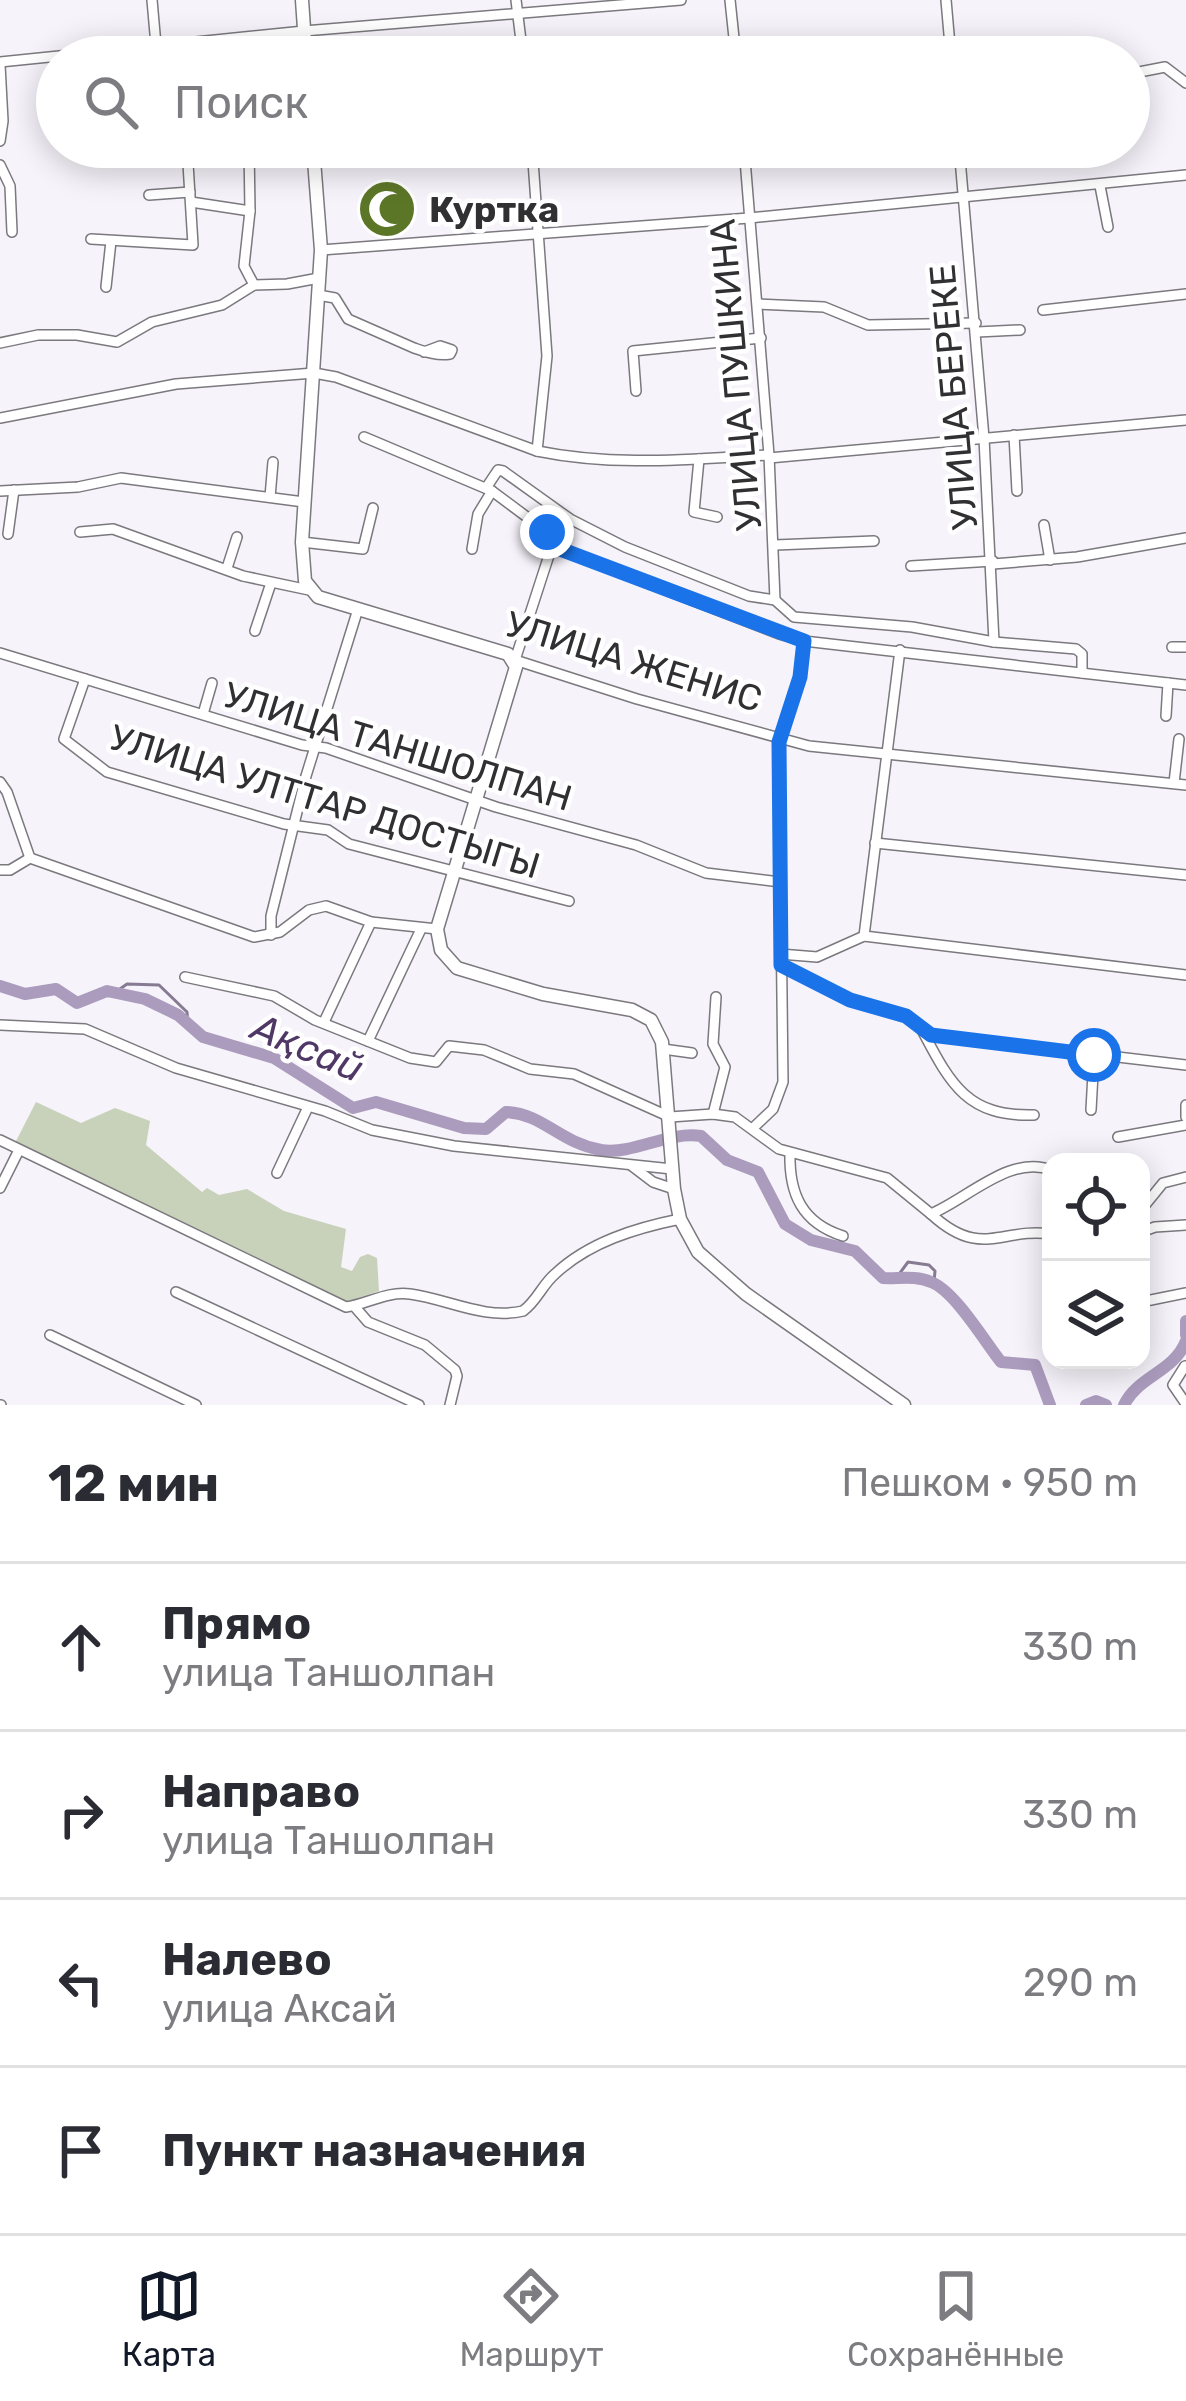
<!DOCTYPE html>
<html lang="ru">
<meta charset="utf-8">
<style>
:root{--surface:#fff;--page:#f7f7f7;--text:#2b2b33;--muted:#7c7c81;--line:#e1e1e2;--accent:#111827}
body{margin:0;font-family:Rubik,sans-serif;background:var(--page);color:var(--text)}
.controls{position:absolute;right:36px;bottom:36px;display:grid;overflow:hidden;border-radius:24px;box-shadow:0 6px 30px #0003}
.controls button{width:108px;height:108px;display:grid;place-items:center;padding:0;border:0;border-bottom:3px solid var(--line);background:var(--surface);color:var(--text);font:60px sans-serif}
.stop{position:absolute;width:36px;height:36px;margin:-27px;border:9px solid #1a73e8;border-radius:50%;background:#fff}
.stop.end{background:#1a73e8;border-color:#fff;box-shadow:0 3px 12px #0008}
.list{margin:0;padding:0;list-style:none}
h2{display:flex;justify-content:space-between;align-items:center;height:156px;margin:0;padding:0 48px;font-size:51px}
h2 small{font-size:39px;font-weight:400;color:var(--muted)}
.list li{display:grid;grid-template-columns:78px 1fr auto;gap:36px;align-items:center;box-sizing:border-box;height:168px;padding:0 48px;border-top:3px solid var(--line)}
.list b{display:block;font-size:45px;white-space:nowrap}
.list p{margin:0;font-size:39px;white-space:nowrap;color:var(--muted)}
.list em{font-size:39px;font-style:normal;color:var(--muted)}
.icon{flex:none;width:66px;height:66px;fill:none;stroke:currentColor;stroke-width:2;stroke-linecap:round;stroke-linejoin:round}
.map{position:relative;flex:none;width:1186px;height:1405px;overflow:hidden}
.search{position:absolute;background:var(--surface);box-shadow:0 6px 30px #0003;left:36px;right:36px;top:36px;height:132px;display:flex;align-items:center;gap:30px;box-sizing:border-box;padding:0 42px;border-radius:66px;color:var(--muted);font-size:45px}
.sheet{height:828px;background:var(--surface)}
nav{display:flex;justify-content:space-around;align-items:center;box-sizing:border-box;height:168px;border-top:3px solid var(--line);background:var(--surface);font-size:33px;color:var(--muted)}
nav a{display:grid;justify-items:center;gap:6px}
nav .on{color:var(--accent)}
.map>svg:first-child{display:block}
</style>
<div class="map">
<svg width="1186" height="1405" viewBox="0 0 1186 1405">
<rect width="100%" height="100%" fill="#f6f3fa"/>
<path fill="#c8d1ba" d="M36 1102 81 1123 115 1108 150 1121 146 1145 202 1192 207 1188 219 1195 247 1189 284 1211 346 1229 341 1267 352 1271 360 1257 368 1254 377 1258 379 1291 346 1302 15 1143Z"/>
<g fill="none" stroke-linecap="round" stroke-linejoin="round">
<g stroke="#867b93" stroke-width="3">
<path d="M117 991 127 984 159 985 187 1012 188 1024"/>
<path d="M897 1277 908 1262 929 1265 935 1271 934 1282"/>
</g>
<g stroke="#ab9bbd" stroke-width="12">
<path d="M0 986 25 994 56 989 77 1003 107 991 145 999 178 1015 203 1037 274 1058 353 1108 376 1102 464 1128 486 1129 506 1112C544 1114 558 1142 601 1150 634 1155 667 1131 701 1136L727 1160 758 1172 785 1224 811 1240 855 1251 883 1278C898 1279 915 1275 931 1282 955 1291 985 1342 1001 1362L1035 1365 1050 1405"/>
<path d="M1186 1321V1335"/>
<path d="M1086 1405 1096 1401 1106 1405"/>
<path d="M1124 1405C1138 1376 1174 1372 1186 1341"/>
</g>
<defs>
<g id="minor">
<path d="M152 0 156 45"/>
<path d="M516 0 523 57"/>
<path d="M730 0 736 57"/>
<path d="M946 0 951 57"/>
<path d="M0 62 304 31 681 0"/>
<path d="M0 65 3 121 0 141"/>
<path d="M1129 74 1165 67 1186 83"/>
<path d="M249 147 250 211 244 266 254 285"/>
<path d="M532 147 547 356 537 451"/>
<path d="M744 147 769 455 775 600"/>
<path d="M959 147 984 438 994 642"/>
<path d="M0 165 10 186 12 232"/>
<path d="M1100 186 1108 227"/>
<path d="M149 195 190 192"/>
<path d="M191 202 250 211"/>
<path d="M91 239 193 245 187 147"/>
<path d="M321 250 749 218 1186 175"/>
<path d="M106 287 111 241"/>
<path d="M318 295 335 298 348 319 414 348C426 352 437 356 450 354L452 350 440 346 424 352"/>
<path d="M758 304 824 307 868 325 976 323"/>
<path d="M1043 310 1186 294"/>
<path d="M977 332 1020 330"/>
<path d="M0 343 38 335H77L117 342 152 322 222 305 254 285 287 284 319 278"/>
<path d="M636 391 633 351 761 338"/>
<path d="M0 418 176 384 314 373 336 377 537 451C615 467 691 459 769 455"/>
<path d="M1014 435 1017 491"/>
<path d="M364 437 492 491 547 532 552 546 779 634 804 641 1186 685"/>
<path d="M769 458 1186 420"/>
<path d="M699 459 694 512 717 517"/>
<path d="M486 488 498 470 503 471 570 519 625 547 749 596 775 600 794 617 912 627 994 642 1076 649 1082 654V673"/>
<path d="M0 491 78 487 121 478 304 502"/>
<path d="M270 497 273 462"/>
<path d="M1044 525 1050 560"/>
<path d="M80 532 113 529 243 576 309 590"/>
<path d="M8 534 14 490"/>
<path d="M302 542 363 549 373 508"/>
<path d="M775 545 874 541"/>
<path d="M552 546 515 660 637 699 809 746 1186 785"/>
<path d="M472 549 478 514 492 491"/>
<path d="M993 564 1077 557 1186 538"/>
<path d="M911 566 993 561"/>
<path d="M227 568 237 537"/>
<path d="M255 631 271 583"/>
<path d="M1172 647H1186"/>
<path d="M0 653 302 745 326 748 496 807 636 845 706 873 780 882"/>
<path d="M85 679 64 739 107 772 284 824 328 830 349 844 569 901"/>
<path d="M203 714 212 683"/>
<path d="M1166 716 1168 683"/>
<path d="M0 782 7 792 30 858"/>
<path d="M1174 783 1179 739"/>
<path d="M875 843 1186 875"/>
<path d="M0 870H10L30 858 254 937 280 932 309 910 326 906 371 922 437 929"/>
<path d="M271 935V916L306 776 358 609"/>
<path d="M864 936 900 650"/>
<path d="M780 954 817 957 864 936 1186 975"/>
<path d="M781 965 850 1000 906 1016 931 1035 1186 1065"/>
<path d="M185 977 274 996 315 1020 410 1058 436 1062 449 1046 484 1050 530 1069 574 1074 670 1117 713 1114 735 1117 779 1149 887 1178 931 1214C967 1199 1011 1154 1051 1170"/>
<path d="M324 1022 371 922"/>
<path d="M0 1025 85 1029 176 1068 325 1111 372 1130 454 1146 672 1169"/>
<path d="M923 1032C951 1085 968 1117 1034 1115"/>
<path d="M368 1041 421 929"/>
<path d="M663 1049 692 1053"/>
<path d="M1186 1105V1117"/>
<path d="M1091 1110 1094 1055"/>
<path d="M713 1114 725 1067 713 1044 716 997"/>
<path d="M753 1128 773 1109 783 1082 779 743 800 677 804 641"/>
<path d="M1118 1137 1186 1125"/>
<path d="M0 1140 346 1307C368 1304 386 1291 410 1294 448 1299 484 1320 523 1311 537 1301 542 1285 555 1274 589 1242 636 1228 680 1219"/>
<path d="M790 1153C789 1194 802 1223 843 1236"/>
<path d="M632 1166 653 1182 674 1189"/>
<path d="M277 1173 308 1107"/>
<path d="M0 1188 19 1150"/>
<path d="M1141 1210 1163 1183 1186 1177"/>
<path d="M931 1214C981 1260 1001 1227 1051 1234"/>
<path d="M1141 1232 1155 1227 1186 1225"/>
<path d="M176 1292 419 1405"/>
<path d="M1141 1302 1186 1293"/>
<path d="M354 1306 368 1322 425 1345 455 1370 457 1376 450 1405"/>
<path d="M50 1335 196 1405"/>
<path d="M1185 1366 1173 1385 1186 1404"/>
<path d="M0 1405H1"/>
</g>
<g id="major">
<path d="M302 0 306 57"/>
<path d="M313 147 321 250 302 542 305 581 318 597 508 654 516 667 437 929 441 950 457 968 543 994 632 1010 651 1020 662 1042 674 1189 680 1219 698 1252 746 1294 904 1405"/>
</g>
</defs>
<use href="#minor" stroke="#7b787e" stroke-width="12"/>
<use href="#major" stroke="#7b787e" stroke-width="15"/>
<use href="#minor" stroke="#fff" stroke-width="9"/>
<use href="#major" stroke="#fff" stroke-width="12"/>
</g>
<g fill="none" stroke-linecap="round" stroke-linejoin="round">
<path stroke="#1a73e8" stroke-width="15" d="M547 532 552 546 804 641 800 677 779 742 781 965 850 1000 906 1016 931 1035 1094 1055"/>
</g>
<defs>
<symbol id="mosque-disc" viewBox="-11 -11 22 22"><circle r="9.5" fill="#5c7628" stroke="#fff"/><path d="M3.5-4.9A6 6 0 1 0 3.5 4.9A5 5 0 1 1 3.5-4.9Z" fill="#fff"/></symbol>
</defs>
<g fill-rule="evenodd">
<use href="#mosque-disc" x="354" y="176" width="66" height="66"/>
</g>
<g text-anchor="middle" stroke-width="9" stroke-linejoin="round" paint-order="stroke">
<g font-size="36" font-weight="bold" fill="#302f32" stroke="#fff" text-anchor="start">
<text x="429" y="222">Куртка</text>
</g>
<g font-size="36" fill="#302f32" stroke="#fff">
<text transform="translate(735 375) rotate(-95)" y="13">УЛИЦА ПУШКИНА</text>
<text transform="translate(953 397) rotate(-95)" y="13">УЛИЦА БЕРЕКЕ</text>
<text transform="translate(634 661) rotate(17)" y="13">УЛИЦА ЖЕНИС</text>
<text transform="translate(398 746) rotate(17)" y="13">УЛИЦА ТАНШОЛПАН</text>
<text transform="translate(325 801) rotate(17)" y="13">УЛИЦА УЛТТАР ДОСТЫГЫ</text>
</g>
<g font-size="39" font-style="italic" fill="#503866" stroke="#fff">
<text transform="translate(308 1047) rotate(23)" y="14">Ақсай</text>
</g>
</g>
</svg>
<div class="controls">
<button><svg class="icon" aria-label="locate" viewBox="0 0 24 24"><circle cx="12" cy="12" r="6"/><path d="M12 2v4M12 18v4M2 12h4M18 12h4"/></svg></button>
<button><svg class="icon" aria-label="layers" viewBox="0 0 24 24"><path d="M12 4l9 5-9 5-9-5zM3 14l9 5 9-5"/></svg></button>
</div>
<div class="stop" style="left:1094px;top:1055px"></div>
<div class="stop end" style="left:547px;top:532px"></div>
<div class="search"><svg class="icon" aria-label="search" viewBox="0 0 24 24"><circle cx="10" cy="10" r="6"/><path d="M15 15l6 6"/></svg>Поиск</div>
</div>
<section class="sheet">
<h2>12 мин<small>Пешком · 950 m</small></h2>
<ul class="list">
<li><svg class="icon" aria-label="ahead" viewBox="0 0 24 24"><path d="M12 20V5M6 11l6-6 6 6"/></svg><div><b>Прямо</b><p>улица Таншолпан</p></div><em>330 m</em></li>
<li><svg class="icon" aria-label="right" viewBox="0 0 24 24"><path d="M7 20v-9h11M14 6l5 5-5 5"/></svg><div><b>Направо</b><p>улица Таншолпан</p></div><em>330 m</em></li>
<li><svg class="icon" aria-label="left" viewBox="0 0 24 24"><path d="M17 20v-9H6M10 6l-5 5 5 5"/></svg><div><b>Налево</b><p>улица Аксай</p></div><em>290 m</em></li>
<li><svg class="icon" aria-label="arrive" viewBox="0 0 24 24"><path d="M6 21V4h12l-3 4 3 4H6"/></svg><div><b>Пункт назначения</b></div></li>
</ul>
</section>
<nav>
<a class="on"><svg class="icon" aria-label="map" viewBox="0 0 24 24"><path d="M3 6l6-2 6 2 6-2v14l-6 2-6-2-6 2zM9 4v14M15 6v14"/></svg>Карта</a>
<a><svg class="icon" aria-label="directions" viewBox="0 0 24 24"><path d="M12 3l9 9-9 9-9-9zM9 14v-3h6M13 9l2 2-2 2"/></svg>Маршрут</a>
<a><svg class="icon" aria-label="saved" viewBox="0 0 24 24"><path d="M7 4h10v16l-5-4-5 4z"/></svg>Сохранённые</a>
</nav>
